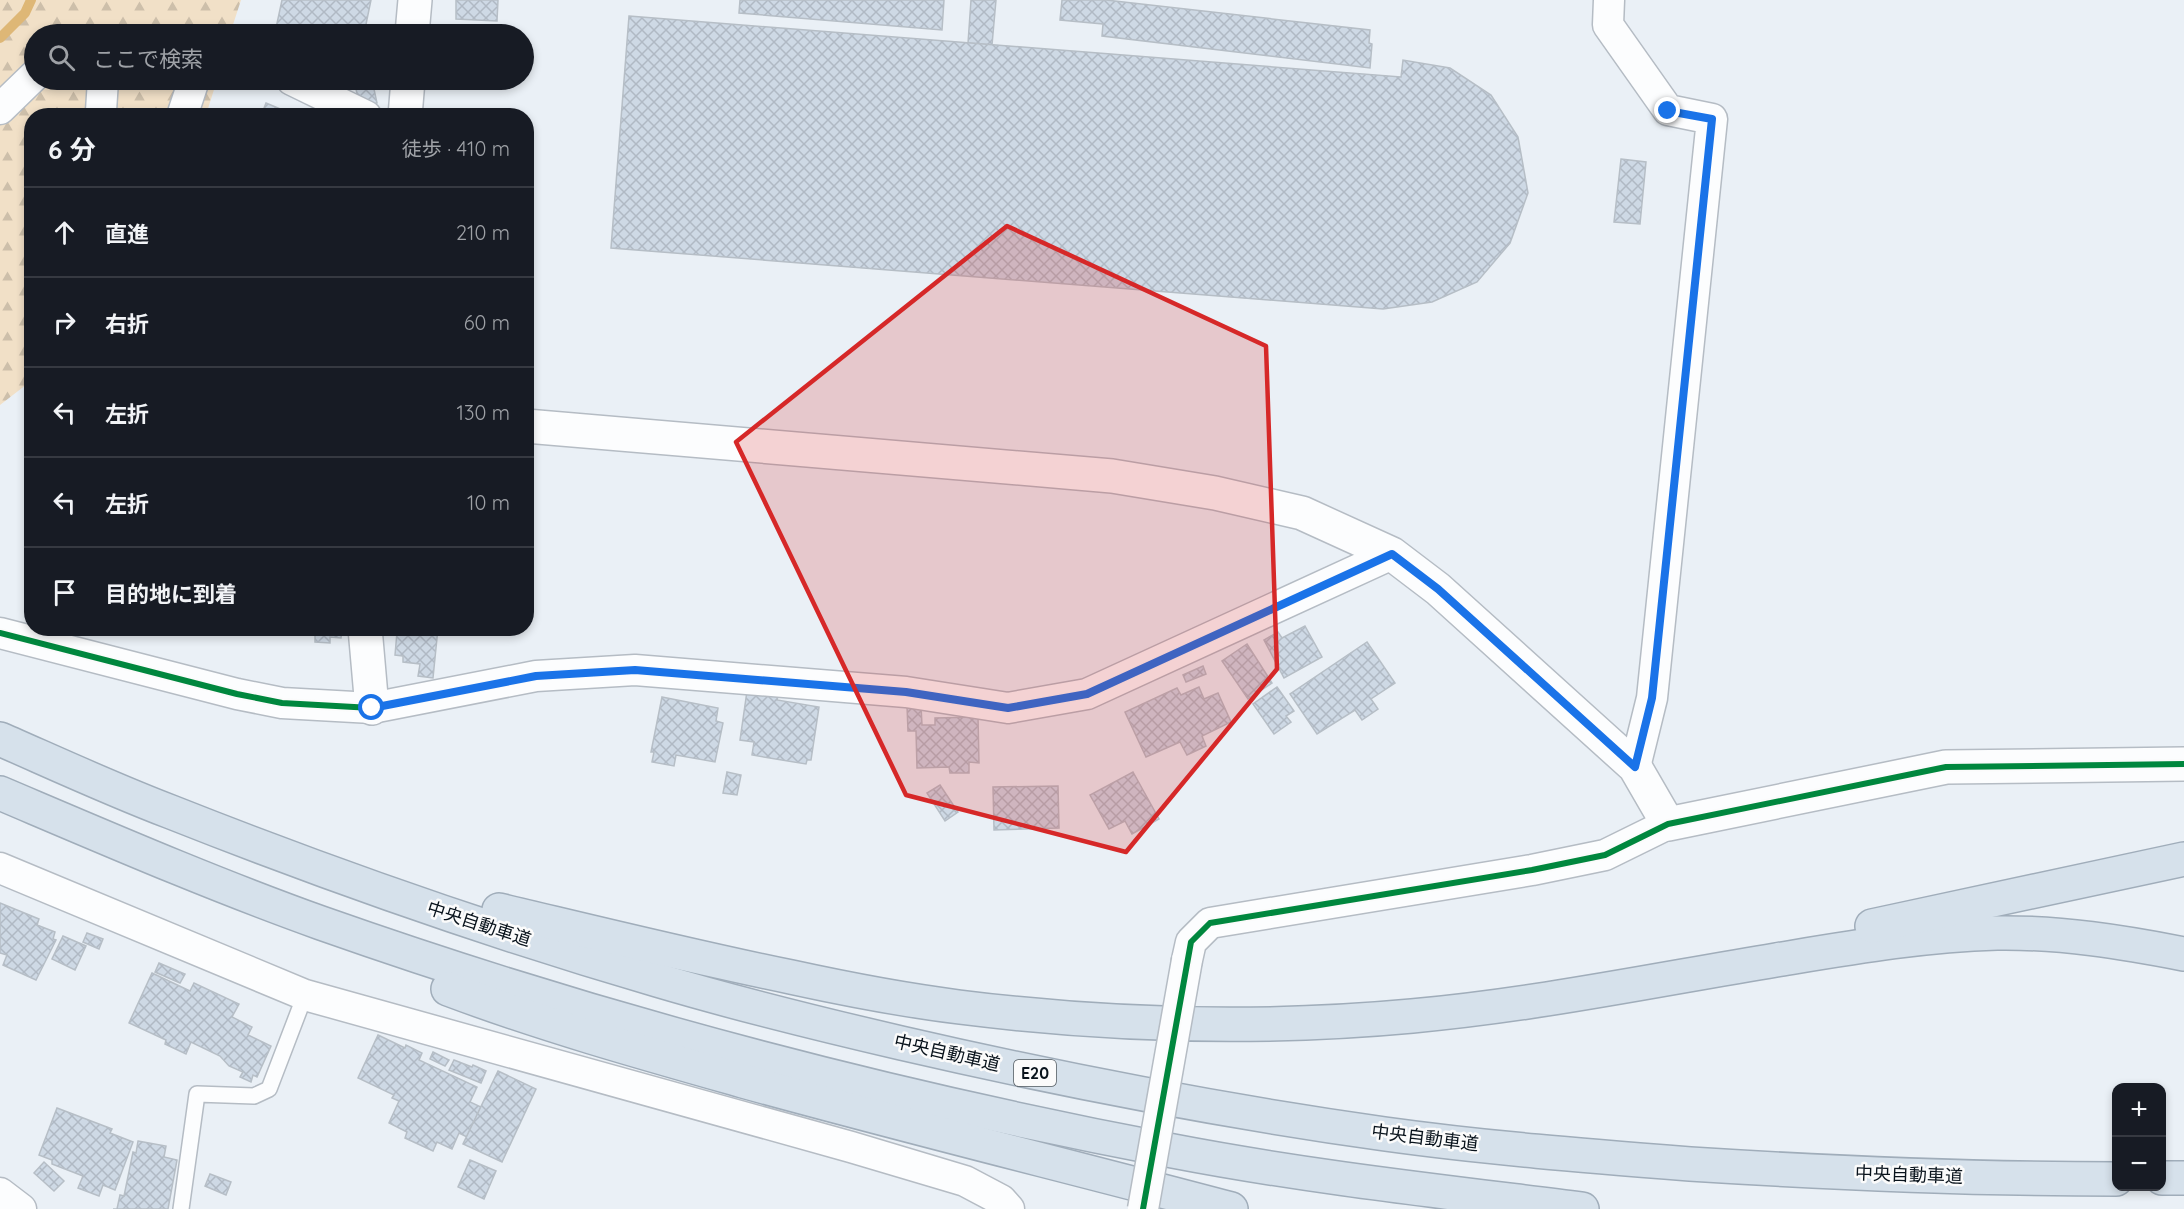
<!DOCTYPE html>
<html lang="ja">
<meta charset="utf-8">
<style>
:root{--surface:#171b24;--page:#242831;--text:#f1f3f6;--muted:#9ea1a6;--line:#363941}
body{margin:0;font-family:Quicksand,"Noto Sans JP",sans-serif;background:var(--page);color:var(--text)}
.controls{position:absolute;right:18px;bottom:18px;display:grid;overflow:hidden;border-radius:12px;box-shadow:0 3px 9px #0003}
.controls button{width:54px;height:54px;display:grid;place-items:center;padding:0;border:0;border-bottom:2px solid var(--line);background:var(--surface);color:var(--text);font:30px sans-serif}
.stop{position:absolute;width:18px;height:18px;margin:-14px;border:4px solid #1a73e8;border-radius:50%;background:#fff}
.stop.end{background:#1a73e8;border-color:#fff;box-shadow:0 2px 6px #0008}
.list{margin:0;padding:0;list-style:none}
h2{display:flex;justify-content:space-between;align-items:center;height:78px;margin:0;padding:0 24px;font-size:26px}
h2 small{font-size:20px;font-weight:400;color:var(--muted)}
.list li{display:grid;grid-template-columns:39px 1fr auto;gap:18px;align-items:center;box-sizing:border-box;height:90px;padding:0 24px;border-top:2px solid var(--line)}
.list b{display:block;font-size:22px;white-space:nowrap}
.list em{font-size:20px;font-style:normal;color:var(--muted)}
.icon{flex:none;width:33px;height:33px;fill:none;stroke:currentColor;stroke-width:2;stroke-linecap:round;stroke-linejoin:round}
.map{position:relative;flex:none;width:2184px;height:1209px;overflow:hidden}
.search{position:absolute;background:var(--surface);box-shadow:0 3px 9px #0003;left:24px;top:24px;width:510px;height:66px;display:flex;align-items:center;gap:15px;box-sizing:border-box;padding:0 21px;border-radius:33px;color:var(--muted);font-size:22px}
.panel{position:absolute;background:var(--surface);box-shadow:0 3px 9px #0003;left:24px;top:108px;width:510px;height:528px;border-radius:24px}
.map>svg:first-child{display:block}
</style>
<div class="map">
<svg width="2184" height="1209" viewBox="0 0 2184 1209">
<defs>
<pattern id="forest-firs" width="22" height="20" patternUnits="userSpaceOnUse" patternTransform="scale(1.5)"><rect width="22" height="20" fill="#f1e0c7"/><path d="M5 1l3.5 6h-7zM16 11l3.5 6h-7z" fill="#cdbfaa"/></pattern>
<pattern id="building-cross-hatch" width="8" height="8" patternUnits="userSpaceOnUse" patternTransform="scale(1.5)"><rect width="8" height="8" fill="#ced9e5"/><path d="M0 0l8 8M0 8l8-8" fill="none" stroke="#b0b9c4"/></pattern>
</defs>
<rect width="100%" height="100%" fill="#eaf0f6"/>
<path fill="url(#forest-firs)" d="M0 0H241L230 34H34V80H217L206 115 32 116 31 381 0 405Z"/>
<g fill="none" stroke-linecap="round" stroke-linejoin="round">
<path stroke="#deb776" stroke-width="10" d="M0 38 25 13 31 0"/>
</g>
<g fill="url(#building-cross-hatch)" stroke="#b6bec6" stroke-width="1.5">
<path d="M282 0H371L364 34H306L276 28Z"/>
<path d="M456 0H498L497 21 456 19Z"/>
<path d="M740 0H944L942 30 739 13Z"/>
<path d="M971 0H996L992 45 968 43Z"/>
<path d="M1062 0H1106L1370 30 1369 43 1372 44 1370 68 1102 36 1103 24 1060 20Z"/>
<path d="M629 16 1401 77 1403 60 1450 68 1491 95 1518 137 1528 193 1510 243 1477 282 1432 302 1383 309 611 248Z"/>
<path d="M464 25 492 26 491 34H464Z"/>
<path d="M354 80H372L377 103 360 107Z"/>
<path d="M461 80H489L488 86 461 85Z"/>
<path d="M266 103 297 116H261Z"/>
<path d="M1621 159 1646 162 1640 224 1614 222Z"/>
<path d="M1305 626 1322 657 1284 678 1264 640 1278 632 1282 638Z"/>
<path d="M286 628H342L341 638 330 637V643L315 642V635L285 632Z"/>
<path d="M392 628H438L433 678 418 676 420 664 403 662V656L395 655 397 632 392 631Z"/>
<path d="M1367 642 1395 683 1371 699 1378 709 1362 720 1355 710 1317 734 1290 694Z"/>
<path d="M1247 644 1272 683 1248 699 1222 661Z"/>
<path d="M1203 666 1206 674 1186 682 1183 675Z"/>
<path d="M1199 687 1204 699 1218 693 1231 722 1202 736 1206 746 1187 755 1180 742 1146 757 1125 712 1177 688 1181 695Z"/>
<path d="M1277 687 1294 711 1286 716 1291 722 1274 734 1253 704Z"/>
<path d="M747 691 778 696 777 700 819 707 811 760H807L806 764 752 755 754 742 740 740Z"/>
<path d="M662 697 718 708 716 721 723 723 715 762 676 755 674 766 652 762 654 752H651Z"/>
<path d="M907 706H921L922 725H935V718L978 717 979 763 969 762V773H950L949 767 917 768 916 731H908Z"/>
<path d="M727 772 741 775 737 795 723 793Z"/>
<path d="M1133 772 1159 819 1132 834 1125 821 1109 829 1090 795Z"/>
<path d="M940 785 958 812 945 821 927 793Z"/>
<path d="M1058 786 1059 828 994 830 993 787Z"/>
<path d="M0 903 39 919 37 925 55 932 53 939 56 940 36 980 3 965 7 955 0 953Z"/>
<path d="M87 933 103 939 99 949 83 942Z"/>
<path d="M63 936 86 946 75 970 52 959Z"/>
<path d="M159 963 185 974 180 983 155 972Z"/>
<path d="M152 973 190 991 194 983 239 1004 232 1017 252 1027 248 1035 271 1046 257 1077 253 1075 251 1082 240 1077 243 1072 229 1066 220 1056 191 1042 186 1054 165 1044 166 1040 129 1023Z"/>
<path d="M378 1035 405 1048 406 1045 422 1053 419 1060 477 1087 470 1102 481 1107 467 1137 459 1133 452 1149 437 1142 433 1151 405 1138 407 1132 389 1123 399 1101 392 1098 394 1095 358 1078Z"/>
<path d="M433 1052 449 1060 445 1066 430 1059Z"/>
<path d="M454 1060 472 1067 473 1065 486 1071 481 1083 449 1070Z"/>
<path d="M498 1071 536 1089 502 1162 463 1144Z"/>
<path d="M57 1108 112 1129 110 1133 133 1142 115 1190 103 1185 99 1196 78 1188 83 1176 52 1164V1160L39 1155Z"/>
<path d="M138 1141 166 1146 164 1157 177 1160 168 1209H113H117L120 1195 124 1196 133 1152 136 1153Z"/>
<path d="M470 1160 496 1171 484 1199 458 1187Z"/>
<path d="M44 1162 64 1181 54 1191 34 1173Z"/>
<path d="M210 1174 231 1182 226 1195 205 1186Z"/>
</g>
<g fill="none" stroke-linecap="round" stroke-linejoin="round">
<defs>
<path id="service" d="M181 1209 197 1094 254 1096 269 1089 305 995"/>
<g id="minor">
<path d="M1609 0 1608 25 1668 110 1712 119 1652 698 1635 767"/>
<path d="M292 80 366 116"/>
<path d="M0 109 34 76"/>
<path d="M99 116 101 111 103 80"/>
<path d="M182 116 194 80"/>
<path d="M0 633 237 694 282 703 372 708 536 676 635 670 906 692 1008 708 1087 694 1392 554"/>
<path d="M0 868 305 995 851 1147 965 1181 1001 1200 1009 1209"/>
<path d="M1187 960 1191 942 1210 923 1532 870 1605 855 1668 824"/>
<path d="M0 1193 21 1209"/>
</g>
<g id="tertiary">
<path d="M412 34 415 0"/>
<path d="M405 116 408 80"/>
<path d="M526 426 1112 476 1215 493 1302 513 1392 554 1438 589 1635 767 1668 824 1946 767 2184 764"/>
<path d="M365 628 372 708"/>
</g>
<g id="motorway">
<path d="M0 739C57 764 113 790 171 812 330 875 493 932 657 980 738 1004 819 1024 901 1043 1061 1080 1222 1111 1385 1134 1486 1148 1588 1156 1690 1164 1832 1173 1974 1179 2116 1179"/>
<path d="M0 793C106 838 212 884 321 923 599 1021 884 1096 1173 1151 1308 1177 1446 1192 1582 1209"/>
<path d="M499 910C596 933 693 957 791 977 846 989 903 1000 959 1007 1110 1026 1261 1030 1412 1016 1534 1005 1655 980 1776 960 1849 948 1923 935 1997 933 2060 932 2123 942 2184 954"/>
<path d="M1872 926 2184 859"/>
<path d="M448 989C544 1025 644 1053 743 1081 905 1126 1069 1166 1231 1209"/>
<path d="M2162 1178H2184"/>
</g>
</defs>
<use href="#service" stroke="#b5bcc4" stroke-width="18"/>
<use href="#minor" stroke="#b5bcc4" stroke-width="33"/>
<use href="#tertiary" stroke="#b5bcc4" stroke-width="36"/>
<use href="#motorway" stroke="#a0adba" stroke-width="36"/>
<use href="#service" stroke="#fcfdfe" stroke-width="15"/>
<use href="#minor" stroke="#fcfdfe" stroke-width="30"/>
<use href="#tertiary" stroke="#fcfdfe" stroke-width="33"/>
<use href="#motorway" stroke="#d6e1eb" stroke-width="33"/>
<defs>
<path id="minor-bridge" d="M1143 1209 1187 960"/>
</defs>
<use href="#minor-bridge" stroke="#b5bcc4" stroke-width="33" stroke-linecap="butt"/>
<use href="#minor-bridge" stroke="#fcfdfe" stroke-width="30"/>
<defs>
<g id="cycleway">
<path d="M0 633 237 694 282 703 372 708 536 676 635 670 906 692 1008 708 1087 694 1392 554"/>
<path d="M1143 1209 1191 942 1210 923 1532 870 1605 855 1668 824 1946 767 2184 764"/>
</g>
</defs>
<use href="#cycleway" stroke="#fbfbfb" stroke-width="10"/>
<use href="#cycleway" stroke="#00873e" stroke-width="6"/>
</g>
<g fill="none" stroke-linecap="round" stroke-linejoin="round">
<path stroke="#1a73e8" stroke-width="8" d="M372 708 536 676 635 670 906 692 1008 708 1087 694 1392 554 1438 589 1635 767 1652 698 1712 119 1668 111"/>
</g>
<path fill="#d62828" fill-opacity="0.2" stroke="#d62828" stroke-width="4.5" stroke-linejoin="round" d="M1007 226 1266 346 1277 669 1126 852 906 795 736 442Z"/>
<g text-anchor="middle" stroke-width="5" stroke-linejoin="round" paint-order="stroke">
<rect fill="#fbfbfb" stroke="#52595f" stroke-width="1.5" x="1014" y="1060" width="42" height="26" rx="4.5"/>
<g font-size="16" font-weight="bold" fill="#09131c">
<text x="1035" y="1079">E20</text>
</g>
<g font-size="18" fill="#09131c" stroke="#fbfbfb">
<text transform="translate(479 924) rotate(18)" y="6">中央自動車道</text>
<text transform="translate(947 1053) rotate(13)" y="6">中央自動車道</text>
<text transform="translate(1425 1138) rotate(7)" y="6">中央自動車道</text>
<text transform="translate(1909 1175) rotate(2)" y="6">中央自動車道</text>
</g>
</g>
</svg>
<div class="controls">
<button>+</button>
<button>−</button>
</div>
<div class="stop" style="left:372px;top:708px"></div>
<div class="stop end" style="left:1668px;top:111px"></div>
<div class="search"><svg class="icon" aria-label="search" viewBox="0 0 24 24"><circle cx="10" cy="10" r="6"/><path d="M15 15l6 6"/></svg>ここで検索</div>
<section class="panel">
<h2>6 分<small>徒歩 · 410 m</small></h2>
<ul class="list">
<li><svg class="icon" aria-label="ahead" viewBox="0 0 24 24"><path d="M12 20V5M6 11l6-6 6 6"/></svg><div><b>直進</b></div><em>210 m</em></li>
<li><svg class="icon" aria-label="right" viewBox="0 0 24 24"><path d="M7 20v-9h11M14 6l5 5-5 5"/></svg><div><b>右折</b></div><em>60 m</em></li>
<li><svg class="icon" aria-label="left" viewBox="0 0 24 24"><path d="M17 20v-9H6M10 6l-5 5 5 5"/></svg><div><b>左折</b></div><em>130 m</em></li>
<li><svg class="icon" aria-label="left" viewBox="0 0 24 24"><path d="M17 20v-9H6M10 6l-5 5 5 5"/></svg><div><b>左折</b></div><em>10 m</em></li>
<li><svg class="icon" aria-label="arrive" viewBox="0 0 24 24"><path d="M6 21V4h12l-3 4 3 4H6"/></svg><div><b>目的地に到着</b></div></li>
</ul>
</section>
</div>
